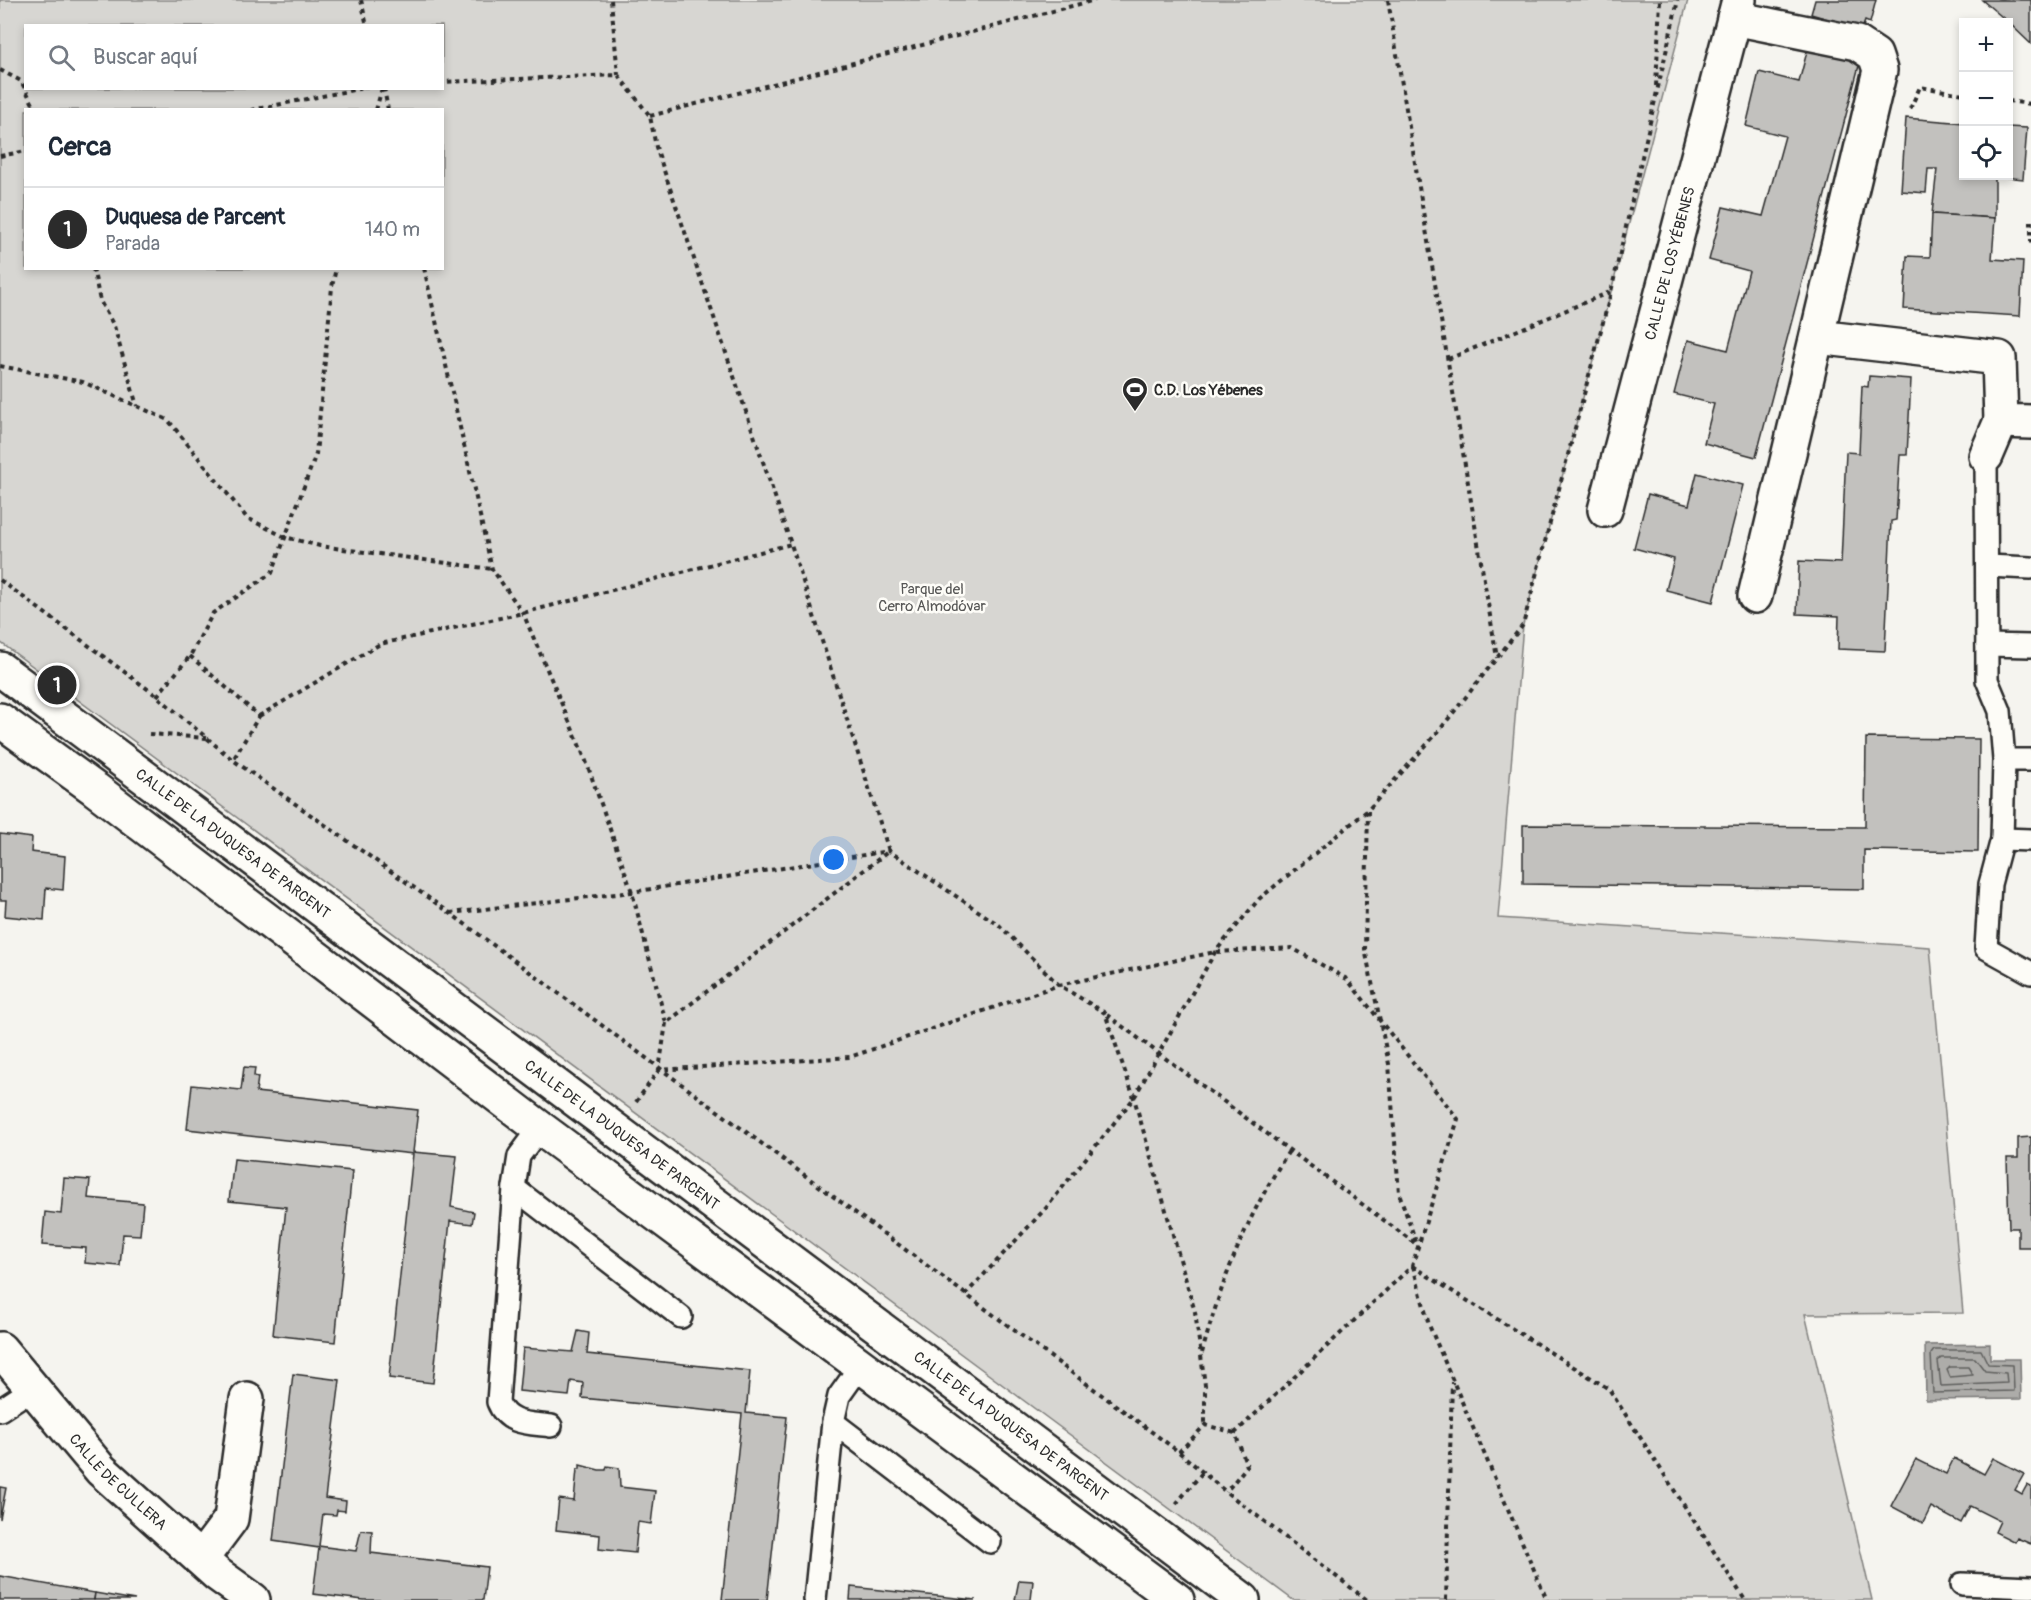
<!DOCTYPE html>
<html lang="es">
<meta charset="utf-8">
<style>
:root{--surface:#fff;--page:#f2f2f3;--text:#1f2937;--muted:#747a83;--line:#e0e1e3;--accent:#2b2b2b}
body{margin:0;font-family:Pangolin,sans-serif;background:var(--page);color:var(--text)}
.controls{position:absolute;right:18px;top:18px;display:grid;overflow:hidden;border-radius:0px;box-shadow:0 3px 9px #0003}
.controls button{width:54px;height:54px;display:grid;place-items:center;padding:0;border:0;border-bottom:2px solid var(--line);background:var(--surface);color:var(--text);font:30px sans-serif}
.you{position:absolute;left:834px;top:860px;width:21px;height:21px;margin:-15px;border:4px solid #fff;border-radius:50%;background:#1a73e8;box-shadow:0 0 0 9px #1a73e833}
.badge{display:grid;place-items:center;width:39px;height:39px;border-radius:50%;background:var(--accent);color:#fff;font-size:20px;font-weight:700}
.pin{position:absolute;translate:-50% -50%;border:3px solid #fff;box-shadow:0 2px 6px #0006}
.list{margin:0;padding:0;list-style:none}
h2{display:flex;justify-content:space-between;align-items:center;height:78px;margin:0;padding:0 24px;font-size:26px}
h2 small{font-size:20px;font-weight:400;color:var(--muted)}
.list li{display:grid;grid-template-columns:39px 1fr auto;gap:18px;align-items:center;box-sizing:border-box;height:84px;padding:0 24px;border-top:2px solid var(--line)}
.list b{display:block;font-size:22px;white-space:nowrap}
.list p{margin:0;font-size:20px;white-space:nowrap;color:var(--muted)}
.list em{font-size:20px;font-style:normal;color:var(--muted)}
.icon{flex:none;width:33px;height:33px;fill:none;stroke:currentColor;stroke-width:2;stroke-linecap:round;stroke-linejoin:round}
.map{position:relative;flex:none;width:2031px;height:1600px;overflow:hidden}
.search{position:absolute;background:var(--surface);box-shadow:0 3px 9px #0003;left:24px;top:24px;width:420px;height:66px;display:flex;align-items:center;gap:15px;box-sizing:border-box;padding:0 21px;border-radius:0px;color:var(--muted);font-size:22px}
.panel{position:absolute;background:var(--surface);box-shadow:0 3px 9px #0003;left:24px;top:108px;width:420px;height:162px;border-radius:0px}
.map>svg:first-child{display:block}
</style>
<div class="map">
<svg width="2031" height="1600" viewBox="0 0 2031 1600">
<rect width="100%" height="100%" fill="#f5f4ef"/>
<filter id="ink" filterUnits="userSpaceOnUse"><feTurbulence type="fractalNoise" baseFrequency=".0167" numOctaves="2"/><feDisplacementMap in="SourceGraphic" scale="12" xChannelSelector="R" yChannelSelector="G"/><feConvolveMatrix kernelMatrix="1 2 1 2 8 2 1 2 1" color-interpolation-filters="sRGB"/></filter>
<g filter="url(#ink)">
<path fill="#d7d6d2" stroke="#81807e" stroke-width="1.5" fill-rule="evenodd" d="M0 0H1688L1523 625 1498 918 1930 947 1963 1313 1805 1314 1872 1600H1293L0 642ZM26 26H442V88H26ZM26 110H442V268H26Z"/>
<path fill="#adaca9" stroke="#797877" stroke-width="1.5" d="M1990 1344V1359H2020L2021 1399 1926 1400 1925 1345Z"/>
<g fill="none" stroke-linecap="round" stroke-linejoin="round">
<g stroke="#5f5f5d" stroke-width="1.5">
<path d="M1934 1350H1981L1988 1364 2013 1365 2014 1391 1933 1393 1931 1354Z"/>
<path d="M1941 1358H1975L1985 1371 2006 1373 2007 1383 1941 1386 1938 1361Z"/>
<path d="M1950 1367H1968L1973 1375 1950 1377 1947 1370Z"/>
</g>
</g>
<g fill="#c2c1be" stroke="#2b2b2b" stroke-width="1.5">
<path d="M1815 0H1876L1870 23 1865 21 1862 29 1811 14Z"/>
<path d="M1982 0H2031V44L2008 22Z"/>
<path d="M1809 44 1861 58 1756 457 1704 443 1714 404 1674 394 1688 340 1728 350 1749 271 1709 260 1723 207 1763 216 1785 136 1746 126 1759 72 1799 82Z"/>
<path d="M1906 118 1964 123V176H2008V127L2027 128 2023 179 1995 176V218L1932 214 1937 169H1928L1926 193 1901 191Z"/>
<path d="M1932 214 1995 218 1992 259 2023 261 2020 316 1904 309 1907 256 1930 257Z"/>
<path d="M1869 376 1911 379 1907 455H1900L1896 520 1891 521 1885 651 1838 649 1839 616 1797 614 1799 561 1841 563 1846 452 1859 453 1862 386 1868 387Z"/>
<path d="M1697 473 1743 485 1713 602 1666 590 1674 559 1634 548 1648 494 1689 505Z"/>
<path d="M1866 738 1979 739 1978 852 1864 850V889L1523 884V825L1865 827Z"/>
<path d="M0 834 32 838 31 852 65 856 63 890 46 888 44 920 5 916 6 900H0Z"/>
<path d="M244 1067 255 1068 254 1076 258 1077 256 1092 418 1110 413 1152 457 1156 451 1207 474 1212 472 1224 450 1221 433 1383 389 1378 413 1154 187 1129 192 1085 241 1090Z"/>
<path d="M2031 1137V1247H2018V1228H2009L2007 1158H2018V1138Z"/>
<path d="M234 1159 352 1171 335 1342 273 1335 286 1207 229 1201Z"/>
<path d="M64 1178 90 1180 88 1198 143 1203 140 1235 123 1234 120 1266 85 1263 86 1248 42 1245 45 1212 61 1214Z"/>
<path d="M578 1331 589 1333 587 1354 750 1371 746 1413 787 1417 767 1600H722L742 1414 582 1398 583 1383 571 1381 569 1396 519 1391 523 1348 573 1352Z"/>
<path d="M293 1374 340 1380 325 1498 346 1501 345 1511 337 1510 336 1515 323 1514 319 1546 356 1551 361 1530 372 1531 371 1553 487 1567 483 1600H364L313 1594 319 1548 273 1541Z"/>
<path d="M1954 1458 1984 1474 1993 1458 2024 1474 2015 1490 2022 1494 2027 1485 2031 1487V1544L2017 1538 2015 1542 1995 1532 2000 1521 1970 1506 1961 1523 1931 1507 1923 1523 1891 1506 1916 1459 1946 1474Z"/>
<path d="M580 1465 599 1470H606L607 1466 619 1468 620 1487 655 1491 651 1524 638 1522 635 1553 599 1549 600 1535 556 1530 559 1499 574 1501 577 1469H580Z"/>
<path d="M0 1487 6 1488 0 1519Z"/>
<path d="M0 1576 95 1593 94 1600H0Z"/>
<path d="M1019 1580 1033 1581 1031 1600H1015Z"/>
<path d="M851 1587 976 1600H850Z"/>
<path d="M95 1593 135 1600H94Z"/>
</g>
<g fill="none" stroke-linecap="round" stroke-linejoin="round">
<defs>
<g id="service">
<path d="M1986 456 1987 680 2000 711 2004 760 2002 839 1990 884 1986 948 2031 973"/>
<path d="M1987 566 2031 568"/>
<path d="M1987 645 2031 646"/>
<path d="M2004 760H2031"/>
<path d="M2002 839 2031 840"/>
<path d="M540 1128 519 1156 514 1188 498 1402C507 1425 529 1423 551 1426"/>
<path d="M514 1188 681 1317"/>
<path d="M0 1410 32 1389"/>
<path d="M833 1422 990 1542"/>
<path d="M1962 1584 2031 1587"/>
<path d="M815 1600 833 1422 839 1396 861 1365"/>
</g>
<g id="minor">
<path d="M1734 18 1857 43 1875 55 1880 70 1755 596"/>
<path d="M1817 337 1999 358 2001 421 2031 422"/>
<path d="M1986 456 2001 421"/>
<path id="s1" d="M1605 510 1739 0"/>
<path id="s2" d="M0 669 1243 1600"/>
<path d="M0 720 95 789 540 1128 1177 1600"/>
<path id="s3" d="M0 1349 101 1470 217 1574 253 1600"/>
<path d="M201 1559 231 1519 247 1399"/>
</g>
</defs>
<use href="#service" stroke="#2b2b2b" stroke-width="26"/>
<use href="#minor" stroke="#2b2b2b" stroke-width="38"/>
<g stroke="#2b2b2b" stroke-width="4" stroke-dasharray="4.5 4.5" stroke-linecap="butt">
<path d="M361 0 367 26"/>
<path d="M611 0 618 75"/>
<path d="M1388 0 1497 658"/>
<path d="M0 70 21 81 36 110"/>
<path d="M1656 86 1660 0"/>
<path d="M384 88 388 110"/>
<path d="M2008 101 2031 104"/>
<path d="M1910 109 1920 87 1964 94"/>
<path d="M251 110 363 88"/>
<path d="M376 110 382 88"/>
<path d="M650 116 1095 0"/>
<path d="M0 156 26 151"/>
<path d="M2031 221V248"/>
<path d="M93 268 100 301 114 326 137 406"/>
<path d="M424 268 492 569 523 613 586 761 632 892 666 1023 889 851 791 544 656 147 650 116 618 75 442 82"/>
<path d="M1448 359 1610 292"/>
<path d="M0 366 83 382 168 420 247 518 285 537 320 546 492 569"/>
<path d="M0 580 157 696 233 760 450 913 1179 1452 1226 1492 1367 1600"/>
<path d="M190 656 259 716 233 760"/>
<path d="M157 696 190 656 213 613 272 573 316 454 332 287 336 268"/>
<path d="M259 716 380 644 523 613 791 544"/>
<path d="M149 734 207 738"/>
<path d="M1368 811 1365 949 1389 1064 1399 1193 1417 1245"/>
<path d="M450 913 632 892 889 851 999 925 1059 985 1105 1013 1134 1098 1195 1312 1205 1385V1425"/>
<path d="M1107 1015 1416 1244"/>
<path d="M666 1023 659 1070 850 1057 1059 985 1215 952 1292 948 1347 979 1458 1119 1412 1266 1235 1433 1247 1466 1226 1492"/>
<path d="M636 1102 659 1070"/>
<path d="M1412 1266 1609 1389 1745 1600"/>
<path d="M1413 1266 1429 1325 1547 1600"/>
<path d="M965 1295 1046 1208 1134 1098 1215 952 1259 899 1368 810 1438 732 1523 625 1611 292 1678 0"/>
<path d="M1202 1353C1222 1279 1247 1216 1289 1151"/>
<path d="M1179 1452 1205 1425 1235 1433"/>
<path d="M1176 1504 1202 1473"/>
<path d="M1446 1600 1452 1382"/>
</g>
<use href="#service" stroke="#fdfcf7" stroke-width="21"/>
<use href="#minor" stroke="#fdfcf7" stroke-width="33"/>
</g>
</g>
<defs>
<symbol id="stadium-pin" viewBox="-11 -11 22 30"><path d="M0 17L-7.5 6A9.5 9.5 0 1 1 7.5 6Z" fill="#2b2b2b" stroke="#fdfcf7"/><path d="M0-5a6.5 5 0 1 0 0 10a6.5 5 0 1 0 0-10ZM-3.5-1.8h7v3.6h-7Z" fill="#fff"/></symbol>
</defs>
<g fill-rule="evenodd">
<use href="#stadium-pin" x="1120" y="375" width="30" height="40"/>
</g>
<g text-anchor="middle" stroke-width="5" stroke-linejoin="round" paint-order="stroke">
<g font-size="15" fill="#2b2b2b" stroke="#fdfcf7">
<text dy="5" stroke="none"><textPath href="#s1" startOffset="255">CALLE DE LOS YÉBENES</textPath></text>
<text dy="5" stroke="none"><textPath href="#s2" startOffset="291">CALLE DE LA DUQUESA DE PARCENT</textPath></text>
<text dy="5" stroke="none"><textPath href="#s2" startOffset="777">CALLE DE LA DUQUESA DE PARCENT</textPath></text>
<text dy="5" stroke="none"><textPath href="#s2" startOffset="1263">CALLE DE LA DUQUESA DE PARCENT</textPath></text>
<text dy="5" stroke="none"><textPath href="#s3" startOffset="178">CALLE DE CULLERA</textPath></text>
</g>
<g font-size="15" font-weight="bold" fill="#2b2b2b" stroke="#fdfcf7" text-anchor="start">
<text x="1154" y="395">C.D. Los Yébenes</text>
</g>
<g font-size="15" fill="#565655" stroke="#fdfcf7">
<text x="932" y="594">Parque del<tspan x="932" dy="17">Cerro Almodóvar</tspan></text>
</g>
</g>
</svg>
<div class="controls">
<button>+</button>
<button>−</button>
<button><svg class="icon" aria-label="locate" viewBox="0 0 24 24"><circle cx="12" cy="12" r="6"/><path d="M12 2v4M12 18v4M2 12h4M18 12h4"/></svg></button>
</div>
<div class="you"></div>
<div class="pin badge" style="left:57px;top:685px">1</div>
<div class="search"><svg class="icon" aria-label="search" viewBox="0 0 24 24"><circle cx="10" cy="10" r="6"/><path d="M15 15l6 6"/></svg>Buscar aquí</div>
<section class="panel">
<h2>Cerca<small></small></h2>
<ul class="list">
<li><span class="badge">1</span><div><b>Duquesa de Parcent</b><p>Parada</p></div><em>140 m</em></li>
</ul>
</section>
</div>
